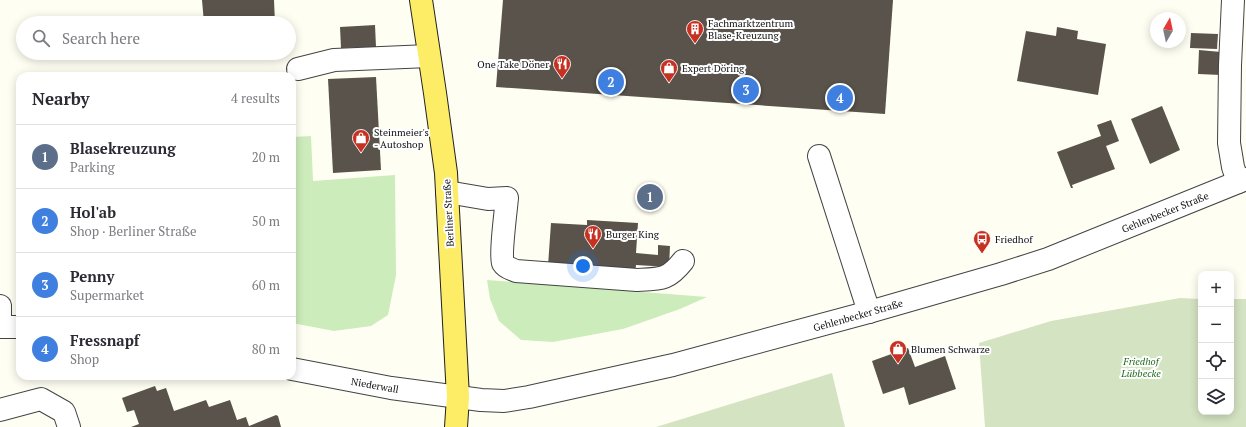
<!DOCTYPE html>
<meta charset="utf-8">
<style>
:root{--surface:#fff;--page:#f7f7f7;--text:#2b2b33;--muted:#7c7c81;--line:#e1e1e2;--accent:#b45309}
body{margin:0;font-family:"PT Serif",serif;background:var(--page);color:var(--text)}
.controls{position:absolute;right:12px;bottom:12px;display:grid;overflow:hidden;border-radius:8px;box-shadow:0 2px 10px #0003}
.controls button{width:36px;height:36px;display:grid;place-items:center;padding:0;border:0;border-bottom:1px solid var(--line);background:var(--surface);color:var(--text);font:20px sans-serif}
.compass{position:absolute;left:1150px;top:12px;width:36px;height:36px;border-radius:50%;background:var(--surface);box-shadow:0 2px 10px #0003;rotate:9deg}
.you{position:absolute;left:583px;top:266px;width:14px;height:14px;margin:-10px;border:3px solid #fff;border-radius:50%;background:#1a73e8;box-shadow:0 0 0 6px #1a73e833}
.badge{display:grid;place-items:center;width:26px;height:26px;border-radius:50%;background:var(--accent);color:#fff;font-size:13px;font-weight:700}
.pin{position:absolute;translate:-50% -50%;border:2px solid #fff;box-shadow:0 1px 4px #0006}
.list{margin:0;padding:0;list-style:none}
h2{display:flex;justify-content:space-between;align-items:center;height:52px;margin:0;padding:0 16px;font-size:17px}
h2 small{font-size:13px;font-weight:400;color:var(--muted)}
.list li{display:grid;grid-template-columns:26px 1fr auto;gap:12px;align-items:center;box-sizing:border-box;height:64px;padding:0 16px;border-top:1px solid var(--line)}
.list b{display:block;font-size:15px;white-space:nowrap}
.list p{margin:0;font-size:13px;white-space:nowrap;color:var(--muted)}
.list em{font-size:13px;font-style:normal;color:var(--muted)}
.icon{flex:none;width:22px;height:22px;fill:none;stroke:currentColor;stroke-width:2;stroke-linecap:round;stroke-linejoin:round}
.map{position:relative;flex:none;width:1246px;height:427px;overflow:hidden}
.search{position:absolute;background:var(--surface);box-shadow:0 2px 10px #0003;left:16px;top:16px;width:280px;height:44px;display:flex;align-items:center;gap:10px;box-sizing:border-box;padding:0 14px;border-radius:22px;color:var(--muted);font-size:15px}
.panel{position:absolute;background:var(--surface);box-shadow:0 2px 10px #0003;left:16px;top:72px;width:280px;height:308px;border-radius:12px}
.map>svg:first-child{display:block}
</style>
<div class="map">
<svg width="1246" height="427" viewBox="0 0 1246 427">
<rect width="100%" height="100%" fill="#fffef3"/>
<g fill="#cdecbb">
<path d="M311 136 313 181 395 175 396 275 388 315 371 326 334 331 292 323V137Z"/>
<path d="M487 280 707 297 680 309 623 329 553 342 521 340 499 321 490 299Z"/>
</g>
<g fill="#d4e3c2">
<path d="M1180 298 1201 299V412H1231V299H1246V427H985L979 343 1051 321Z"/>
<path d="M832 373 845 427H656Z"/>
</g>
<g fill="#59534c">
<path d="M202 0H274L275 23H204Z"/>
<path d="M503 0H893L885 114 496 87Z"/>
<path d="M375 25 376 47 341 48 340 27Z"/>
<path d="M1057 27 1078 31 1077 39 1106 44 1098 95 1017 81 1026 31 1056 36Z"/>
<path d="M1191 33 1218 34 1217 49 1190 48Z"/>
<path d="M1199 50 1221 52V75L1198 74Z"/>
<path d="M206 53H229V54L206 56Z"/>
<path d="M376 77 381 170 333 173 328 79Z"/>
<path d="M1162 106 1180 150 1150 164 1131 119Z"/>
<path d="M1111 120 1119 141 1106 146 1115 169 1072 185 1073 188H1071L1057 152 1101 136 1097 125Z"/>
<path d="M587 220 638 223 636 253 658 255V245L670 246 669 267 636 265 635 274 548 266 551 223 587 225Z"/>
<path d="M908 348 915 367 945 356 956 389 909 405 904 387 883 394 872 361Z"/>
<path d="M155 386 157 391 166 388 174 411 206 400 209 407 230 400 237 420 246 417 249 426 276 415 278 416 281 427H131L139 424 134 410 127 412 122 398Z"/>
</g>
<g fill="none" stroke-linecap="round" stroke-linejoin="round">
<defs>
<g id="minor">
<path d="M1233 0 1230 65 1229 143 1233 167 1238 182"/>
<path d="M298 69 334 60 429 56"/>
<path d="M819 156 869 312"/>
<path d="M447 192 488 199 507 198C506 209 500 255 503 263 506 268 512 269 516 271L637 280C661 279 668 280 683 261"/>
<path d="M0 306V327"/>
<path d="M0 327H20"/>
<path d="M292 369 391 388 481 400 504 401 529 397 673 365 869 312 1001 274 1048 259 1246 179"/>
<path d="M0 410 41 399 64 412 69 427"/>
</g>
<path id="major" d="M421 0 435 93 446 173 458 397 456 427"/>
</defs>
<use href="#minor" stroke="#434343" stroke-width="24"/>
<use href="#major" stroke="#212121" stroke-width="24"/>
<use href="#minor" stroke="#fff" stroke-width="22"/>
<use href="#major" stroke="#fcec66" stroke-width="22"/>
</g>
<defs>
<symbol id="building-pin" viewBox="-11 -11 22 30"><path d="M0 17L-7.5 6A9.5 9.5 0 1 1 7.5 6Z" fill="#c63122" stroke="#fff"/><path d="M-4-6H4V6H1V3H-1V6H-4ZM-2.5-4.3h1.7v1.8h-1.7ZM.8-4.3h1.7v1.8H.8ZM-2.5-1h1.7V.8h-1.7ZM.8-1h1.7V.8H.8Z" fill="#fff"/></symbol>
<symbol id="restaurant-pin" viewBox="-11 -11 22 30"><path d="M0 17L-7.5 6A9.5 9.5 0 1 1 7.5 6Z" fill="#c63122" stroke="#fff"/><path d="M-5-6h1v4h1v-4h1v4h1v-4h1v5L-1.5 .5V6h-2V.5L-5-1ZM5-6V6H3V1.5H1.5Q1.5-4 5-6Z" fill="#fff"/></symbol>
<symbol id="shop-pin" viewBox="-11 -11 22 30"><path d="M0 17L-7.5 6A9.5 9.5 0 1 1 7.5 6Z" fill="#c63122" stroke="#fff"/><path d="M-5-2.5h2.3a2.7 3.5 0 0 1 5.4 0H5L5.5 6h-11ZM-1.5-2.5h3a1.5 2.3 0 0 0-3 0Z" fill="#fff"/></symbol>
<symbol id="bus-pin" viewBox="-11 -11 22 30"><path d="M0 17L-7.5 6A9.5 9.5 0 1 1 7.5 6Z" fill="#c63122" stroke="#fff"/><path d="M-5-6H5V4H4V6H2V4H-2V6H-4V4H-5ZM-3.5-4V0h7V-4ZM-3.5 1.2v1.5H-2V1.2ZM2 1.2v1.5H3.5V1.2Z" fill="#fff"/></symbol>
</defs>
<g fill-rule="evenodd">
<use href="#building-pin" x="685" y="19" width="20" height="27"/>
<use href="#restaurant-pin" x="552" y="54" width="20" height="27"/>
<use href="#shop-pin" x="659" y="58" width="20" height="27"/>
<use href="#shop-pin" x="351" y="128" width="20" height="27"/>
<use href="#restaurant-pin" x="583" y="224" width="20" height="27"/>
<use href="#bus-pin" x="972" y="229" width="20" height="27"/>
<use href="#shop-pin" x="888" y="339" width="20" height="27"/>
</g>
<g text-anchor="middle" stroke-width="4" stroke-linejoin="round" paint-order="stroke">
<g font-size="10" fill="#101010" stroke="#fff" text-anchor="start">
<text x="708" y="27">Fachmarktzentrum<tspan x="708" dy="12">Blase-Kreuzung</tspan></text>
<text x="549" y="68" text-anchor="end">One Take Döner</text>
<text x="682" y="72">Expert Döring</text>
<text x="374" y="136">Steinmeier's<tspan x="374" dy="12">- Autoshop</tspan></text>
<text x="606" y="238">Burger King</text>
<text x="995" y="243">Friedhof</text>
<text x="911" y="353">Blumen Schwarze</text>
</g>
<g font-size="10" fill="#101010" stroke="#fff">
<text transform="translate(1165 212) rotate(-22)" y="4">Gehlenbecker Straße</text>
<text transform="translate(448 213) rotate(-93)" y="4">Berliner Straße</text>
<text transform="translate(858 315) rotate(-16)" y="4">Gehlenbecker Straße</text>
<text transform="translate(375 385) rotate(10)" y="4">Niederwall</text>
</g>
<g font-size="10" font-style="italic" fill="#226b1d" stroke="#fff">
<text x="1141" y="365">Friedhof<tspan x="1141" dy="12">Lübbecke</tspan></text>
</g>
</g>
</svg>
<div class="controls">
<button>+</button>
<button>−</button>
<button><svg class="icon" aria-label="locate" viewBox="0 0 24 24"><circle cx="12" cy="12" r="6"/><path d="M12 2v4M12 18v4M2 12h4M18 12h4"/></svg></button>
<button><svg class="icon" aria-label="layers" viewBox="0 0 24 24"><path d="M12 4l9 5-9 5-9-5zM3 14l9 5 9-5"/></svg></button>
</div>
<svg class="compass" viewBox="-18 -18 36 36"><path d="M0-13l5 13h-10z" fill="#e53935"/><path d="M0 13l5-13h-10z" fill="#7c7c81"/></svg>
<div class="you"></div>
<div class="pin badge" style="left:650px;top:197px;background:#5c6f8a">1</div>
<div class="pin badge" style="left:611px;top:82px;background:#3f7fe0">2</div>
<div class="pin badge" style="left:746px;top:90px;background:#3f7fe0">3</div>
<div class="pin badge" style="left:840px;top:98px;background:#3f7fe0">4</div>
<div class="search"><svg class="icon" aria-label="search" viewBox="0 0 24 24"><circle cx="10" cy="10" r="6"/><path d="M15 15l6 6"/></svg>Search here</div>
<section class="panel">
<h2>Nearby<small>4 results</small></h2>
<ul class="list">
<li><span class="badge" style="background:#5c6f8a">1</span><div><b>Blasekreuzung</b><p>Parking</p></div><em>20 m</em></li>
<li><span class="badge" style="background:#3f7fe0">2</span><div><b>Hol'ab</b><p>Shop · Berliner Straße</p></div><em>50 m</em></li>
<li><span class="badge" style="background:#3f7fe0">3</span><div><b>Penny</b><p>Supermarket</p></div><em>60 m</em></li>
<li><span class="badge" style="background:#3f7fe0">4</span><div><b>Fressnapf</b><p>Shop</p></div><em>80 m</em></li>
</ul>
</section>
</div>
